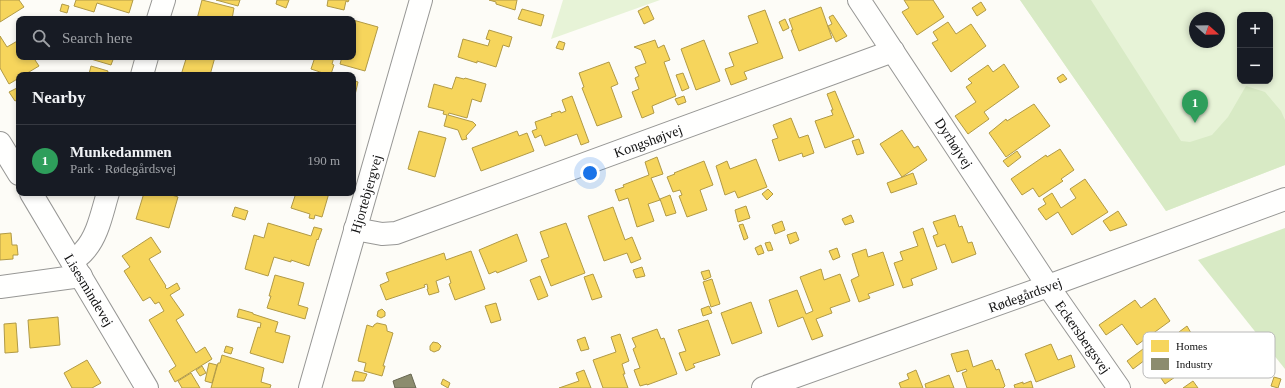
<!DOCTYPE html>
<meta charset="utf-8">
<style>
:root{--surface:#171b24;--page:#20242c;--text:#f1f3f6;--muted:#9ea1a6;--line:#363941;--accent:#b2b2b3}
body{margin:0;font-family:"Times New Roman",serif;background:var(--page);color:var(--text)}
.controls{position:absolute;right:12px;top:12px;display:grid;overflow:hidden;border-radius:8px;box-shadow:0 2px 6px #0003}
.controls button{width:36px;height:36px;display:grid;place-items:center;padding:0;border:0;border-bottom:1px solid var(--line);background:var(--surface);color:var(--text);font:20px sans-serif}
.compass{position:absolute;left:1189px;top:12px;width:36px;height:36px;border-radius:50%;background:var(--surface);box-shadow:0 2px 6px #0003;rotate:110deg}
.you{position:absolute;left:590px;top:173px;width:14px;height:14px;margin:-10px;border:3px solid #fff;border-radius:50%;background:#1a73e8;box-shadow:0 0 0 6px #1a73e833}
.badge{display:grid;place-items:center;width:26px;height:26px;border-radius:50%;background:var(--accent);color:#fff;font-size:13px;font-weight:700}
.pin{position:absolute;translate:-50% -33px;filter:drop-shadow(0 1px 2px #0008)}
.pin::after{content:'';position:absolute;top:21px;width:14px;height:12px;background:inherit;clip-path:polygon(0 0,100% 0,50% 100%)}
.list{margin:0;padding:0;list-style:none}
h2{display:flex;justify-content:space-between;align-items:center;height:52px;margin:0;padding:0 16px;font-size:17px}
h2 small{font-size:13px;font-weight:400;color:var(--muted)}
.list li{display:grid;grid-template-columns:26px 1fr auto;gap:12px;align-items:center;box-sizing:border-box;height:72px;padding:0 16px;border-top:1px solid var(--line)}
.list b{display:block;font-size:15px;white-space:nowrap}
.list p{margin:0;font-size:13px;white-space:nowrap;color:var(--muted)}
.list em{font-size:13px;font-style:normal;color:var(--muted)}
.icon{flex:none;width:22px;height:22px;fill:none;stroke:currentColor;stroke-width:2;stroke-linecap:round;stroke-linejoin:round}
.map{position:relative;flex:none;width:1285px;height:388px;overflow:hidden}
.search{position:absolute;background:var(--surface);box-shadow:0 2px 6px #0003;left:16px;top:16px;width:340px;height:44px;display:flex;align-items:center;gap:10px;box-sizing:border-box;padding:0 14px;border-radius:8px;color:var(--muted);font-size:15px}
.panel{position:absolute;background:var(--surface);box-shadow:0 2px 6px #0003;left:16px;top:72px;width:340px;height:124px;border-radius:8px}
.map>svg:first-child{display:block}
</style>
<div class="map">
<svg width="1285" height="388" viewBox="0 0 1285 388">
<rect width="100%" height="100%" fill="#fdfcf7"/>
<g fill="#e7f3d7" fill-rule="evenodd">
<path d="M563 0H660L551 39Z"/>
<path d="M1020 0H1285V165L1166 211ZM1240 15H1270V81H1240ZM1195 18H1219V42H1195Z"/>
</g>
<g fill="#d8eac5">
<path d="M1020 0H1091L1181 141 1190 142 1212 135 1228 117 1246 86 1265 92 1281 111 1285 120V165L1166 211Z"/>
<path d="M1285 228V369L1198 260Z"/>
</g>
<g fill="#f6d55c" stroke="#b19a46">
<path d="M0 0H19L24 7 0 22Z"/>
<path d="M76 0H133L129 13 97 3 94 12 74 6Z"/>
<path d="M202 0 234 8 232 19H197Z"/>
<path d="M216 0H240L238 6Z"/>
<path d="M277 0H289L286 8 276 4Z"/>
<path d="M328 0H349L348 2 346 1 344 10 327 6Z"/>
<path d="M489 0H517L515 10 496 4V2Z"/>
<path d="M904 0H933L944 17 917 35 902 12 909 8Z"/>
<path d="M981 2 986 10 977 16 972 8Z"/>
<path d="M62 4 69 6 67 13 60 11Z"/>
<path d="M648 6 654 19 644 24 638 11Z"/>
<path d="M821 7 832 38 799 51 791 30H793L789 19Z"/>
<path d="M522 9 544 15 541 26 518 19Z"/>
<path d="M765 10 783 58 744 72 747 79 731 85 725 69 734 66 729 53 758 43 748 16Z"/>
<path d="M833 15 847 36 836 42 828 26 832 24 829 17Z"/>
<path d="M785 19 789 28 783 31 779 22Z"/>
<path d="M353 20 378 27 365 71 340 64 342 57H353Z"/>
<path d="M948 22 956 34 971 24 986 46 951 72 932 43 938 40 933 32Z"/>
<path d="M489 30 512 37 509 47 503 45 496 67 477 61V63L458 57 463 39 488 46 490 40 486 39Z"/>
<path d="M0 36 7 47 19 40V57H33L39 66 24 75H19V78L9 84 0 68Z"/>
<path d="M655 40 658 48 664 45 670 60 664 62 676 96 652 106 654 113 642 118 632 92 639 89 635 78 639 76 635 67 646 63 641 50 634 47Z"/>
<path d="M704 40 720 81 696 90 681 49Z"/>
<path d="M559 41 565 43 563 50 556 48Z"/>
<path d="M84 57H114L111 65Z"/>
<path d="M187 57H215L210 75H181L186 59Z"/>
<path d="M315 57H334L332 64 334 65 331 74 335 75H326V74L311 69Z"/>
<path d="M609 62 618 84 611 87 622 117 597 126 582 88 584 87 579 73Z"/>
<path d="M1004 64 1019 87 984 112 989 119 968 134 955 116 976 102 966 87 972 83 968 79 988 65 993 72Z"/>
<path d="M91 66 108 71 107 75 89 74Z"/>
<path d="M683 73 689 88 682 91 676 75Z"/>
<path d="M1063 74 1067 79 1060 83 1057 78Z"/>
<path d="M456 77 464 79 465 78 486 84 481 102 472 99 467 118 449 113 448 115 473 122 476 125 466 136 467 139 462 140 458 130 444 126 447 115 443 114 444 111 428 107 434 84 452 89Z"/>
<path d="M353 80 358 82 355 95 353 94Z"/>
<path d="M19 87V99L15 101 9 92Z"/>
<path d="M835 91 854 137 825 148 815 121 833 115 831 110H833L827 94Z"/>
<path d="M572 96 589 142 581 145 577 134 545 146 541 135 535 138 532 131 537 129 535 122 552 116 551 114 560 111 561 113 566 111 562 100Z"/>
<path d="M684 96 686 102 678 105 675 99Z"/>
<path d="M1034 104 1050 126 1006 157 989 133 1006 119 1007 121Z"/>
<path d="M791 118 799 138 808 135 814 153 803 157 802 153 779 161 772 140 778 138 773 125Z"/>
<path d="M902 130 914 148 918 146 927 160 902 177 880 144Z"/>
<path d="M419 131 446 138 435 177 408 169Z"/>
<path d="M517 131 519 136 527 133 534 151 481 171 472 148Z"/>
<path d="M859 139 864 153 857 155 852 141Z"/>
<path d="M1060 149 1074 170 1061 179 1063 181 1039 197 1033 188 1022 195 1011 179 1046 155 1047 157Z"/>
<path d="M1017 151 1021 157 1008 167 1003 161Z"/>
<path d="M657 157 663 174 651 178 660 200 648 204 654 221 637 227 628 198 619 201 615 190 624 187 623 185 649 175 645 162Z"/>
<path d="M756 159 767 187 738 198 735 191 725 195 716 166 727 161 730 169Z"/>
<path d="M704 161 713 185 700 190 707 210 687 217 679 196 682 195 680 190 673 192 667 177 675 174 674 173Z"/>
<path d="M913 173 917 184 891 193 887 183Z"/>
<path d="M1085 179 1108 212 1072 235 1058 212 1046 220 1038 209 1046 204 1043 199 1052 193 1061 208 1076 198 1070 189Z"/>
<path d="M768 189 773 194 767 200 762 194Z"/>
<path d="M144 193H165L178 197 169 228 136 219Z"/>
<path d="M294 193H329L322 217 315 215 314 219 309 218 310 214 291 208 296 193Z"/>
<path d="M670 195 676 213 666 216 660 199Z"/>
<path d="M746 206 750 218 738 222 735 210Z"/>
<path d="M235 207 248 211 245 220 232 216Z"/>
<path d="M613 207 625 240 632 237 641 259 631 263 627 253 604 261 588 216Z"/>
<path d="M1118 211 1127 225 1110 231 1103 221Z"/>
<path d="M851 215 854 222 845 225 842 219Z"/>
<path d="M955 215 959 227 962 226 968 243 972 242 976 254 952 263 945 244 937 247 933 236 938 234 933 222Z"/>
<path d="M782 221 785 230 775 234 772 225Z"/>
<path d="M268 223 311 236 314 227 322 229 318 240 317 239 309 266 291 260V262L274 257 268 276 245 269 254 235 264 238Z"/>
<path d="M566 223 585 273 551 286 541 260 549 257 540 232Z"/>
<path d="M743 224 748 238 744 240 739 225Z"/>
<path d="M923 228 937 269 911 279 913 285 903 288 894 263 903 260 900 252 918 246 913 232Z"/>
<path d="M796 232 799 240 790 244 787 235Z"/>
<path d="M11 233 12 245H17L18 255H13V259L0 260V234Z"/>
<path d="M517 234 527 261 497 273 496 271 489 274 479 250Z"/>
<path d="M151 237 161 252 149 259 166 286 165 287 167 289 177 283 180 289 170 295 184 315 176 320 196 353 205 347 212 359 175 382 169 371 176 366 149 320 164 311 159 302 155 304 150 297 143 301 124 271 130 267 122 256Z"/>
<path d="M770 242 773 250 768 251 765 243Z"/>
<path d="M761 245 764 253 758 255 755 248Z"/>
<path d="M837 248 840 257 833 260 829 251Z"/>
<path d="M866 249 868 257 883 252 894 285 868 294 870 298 859 302 851 280 859 276 852 254Z"/>
<path d="M471 251 485 289 455 300 449 284 451 283 449 276 436 281 439 292 429 295 427 289H428L427 284 424 285 425 287 386 300 380 285 389 281 386 273 444 253 446 260Z"/>
<path d="M642 267 645 276 636 278 633 270Z"/>
<path d="M821 269 824 280 840 274 850 301 830 308 832 313 816 319 823 336 812 340 803 317 778 327 769 300 797 290 806 314 813 311 800 277Z"/>
<path d="M709 270 711 277 704 280 701 272Z"/>
<path d="M593 274 602 297 592 300 584 277Z"/>
<path d="M275 275 304 283 298 305 308 308 305 319 267 308 271 296H269Z"/>
<path d="M540 276 548 296 538 300 530 280Z"/>
<path d="M712 279 720 304 711 307 703 282Z"/>
<path d="M1155 298 1170 321 1137 345 1122 324 1106 335 1099 325 1135 300 1141 308Z"/>
<path d="M751 302 762 333 732 344 721 313Z"/>
<path d="M496 303 501 320 491 323 485 306Z"/>
<path d="M709 306 712 313 703 316 701 309Z"/>
<path d="M239 309 253 313V314L278 322 275 332 290 336 283 363 250 353 258 327 260 328 261 323 237 317Z"/>
<path d="M382 309 385 312V316L381 318 377 316 378 311Z"/>
<path d="M58 317 60 345 30 348 28 320Z"/>
<path d="M708 320 720 355 693 364 695 367 686 371 679 353 686 351 678 330Z"/>
<path d="M16 323 18 352 5 353 4 324Z"/>
<path d="M377 323 386 325 387 329V331L393 333 383 366H385L382 376 364 371 366 363 358 361 367 325 373 327 374 325Z"/>
<path d="M1187 326 1191 333 1184 338 1179 332Z"/>
<path d="M657 329 661 339 664 338 677 374 647 385V384L640 386 634 370 640 368 633 349 636 347 632 338Z"/>
<path d="M620 334 629 361 622 364 625 374H623L628 388H603L593 360 616 352 611 337Z"/>
<path d="M585 337 589 349 581 351 577 340Z"/>
<path d="M1167 337 1172 344 1175 342 1191 366 1165 384 1149 360 1153 358 1148 350Z"/>
<path d="M433 342 438 343 441 346 439 350 434 352 430 350V346Z"/>
<path d="M1051 344 1058 360 1071 355 1075 367 1036 382 1025 354Z"/>
<path d="M226 346 233 348 231 354 224 352Z"/>
<path d="M1143 349 1149 357 1133 369 1127 361Z"/>
<path d="M968 350 973 367 992 360 996 370 999 369 1005 386 1003 388H967L962 373 967 371 966 369 957 372 951 354Z"/>
<path d="M222 355 264 368 261 382 271 385 270 388H211L218 363H220Z"/>
<path d="M87 360 101 383 92 388H72L64 373Z"/>
<path d="M209 363 217 365 212 383 205 381Z"/>
<path d="M202 366 206 373 200 376 196 370Z"/>
<path d="M584 370 591 388H559L579 381 576 373Z"/>
<path d="M916 370 923 388H901L899 383 909 379 907 374Z"/>
<path d="M355 371 367 374 364 381H352Z"/>
<path d="M191 373 200 388H182L178 381Z"/>
<path d="M949 375 954 388H926L925 384Z"/>
<path d="M1274 377 1281 379 1278 388 1271 386Z"/>
<path d="M443 379 450 383 448 388 441 384Z"/>
<path d="M1031 381 1033 388H1015L1014 385 1023 382V384Z"/>
<path d="M1193 381 1198 388H1183Z"/>
</g>
<path fill="#8c8c6e" stroke="#676752" d="M411 374 416 388H395L393 381Z"/>
<g fill="none" stroke-linecap="round" stroke-linejoin="round">
<defs>
<g id="minor">
<path d="M859 0 1048 286 1119 388"/>
<path d="M158 19 164 0"/>
<path d="M142 75 147 57"/>
<path d="M0 143 19 174"/>
<path d="M31 193 147 388"/>
<path d="M355 229 382 234 396 233 893 51"/>
<path d="M72 261C76 258 81 255 84 251 98 236 102 212 108 193"/>
<path d="M0 287 81 276"/>
<path d="M310 388 421 0"/>
</g>
<path id="tertiary" d="M763 388 1048 286 1285 199"/>
</defs>
<use href="#minor" stroke="#979795" stroke-width="24"/>
<use href="#tertiary" stroke="#979795" stroke-width="24"/>
<use href="#minor" stroke="#fffffe" stroke-width="22"/>
<use href="#tertiary" stroke="#fffffe" stroke-width="22"/>
</g>
<g text-anchor="middle" stroke-width="4" stroke-linejoin="round" paint-order="stroke">
<g font-size="14" fill="#111" stroke="#fff">
<text transform="translate(648 141) rotate(-20)" y="5">Kongshøjvej</text>
<text transform="translate(954 143) rotate(57)" y="5">Dyrhøjvej</text>
<text transform="translate(366 194) rotate(-74)" y="5">Hjortebjergvej</text>
<text transform="translate(89 290) rotate(59)" y="5">Lisesmindevej</text>
<text transform="translate(1025 295) rotate(-20)" y="5">Rødegårdsvej</text>
<text transform="translate(1083 337) rotate(55)" y="5">Eckersbergsvej</text>
</g>
</g>
<rect x="1143" y="332" width="132" height="46" rx="6" fill="#fff" stroke="#b8b8b8" stroke-width="1"/>
<rect x="1151" y="340" width="18" height="12" fill="#f6d55c"/>
<rect x="1151" y="358" width="18" height="12" fill="#8c8c6e"/>
<g font-size="11" fill="#111">
<text x="1176" y="350">Homes</text>
<text x="1176" y="368">Industry</text>
</g>
</svg>
<div class="controls">
<button>+</button>
<button>−</button>
</div>
<svg class="compass" viewBox="-18 -18 36 36"><path d="M0-13l5 13h-10z" fill="#e53935"/><path d="M0 13l5-13h-10z" fill="#9ea1a6"/></svg>
<div class="you"></div>
<div class="pin badge" style="left:1195px;top:123px;background:#2e9e5b">1</div>
<div class="search"><svg class="icon" aria-label="search" viewBox="0 0 24 24"><circle cx="10" cy="10" r="6"/><path d="M15 15l6 6"/></svg>Search here</div>
<section class="panel">
<h2>Nearby<small></small></h2>
<ul class="list">
<li><span class="badge" style="background:#2e9e5b">1</span><div><b>Munkedammen</b><p>Park · Rødegårdsvej</p></div><em>190 m</em></li>
</ul>
</section>
</div>
